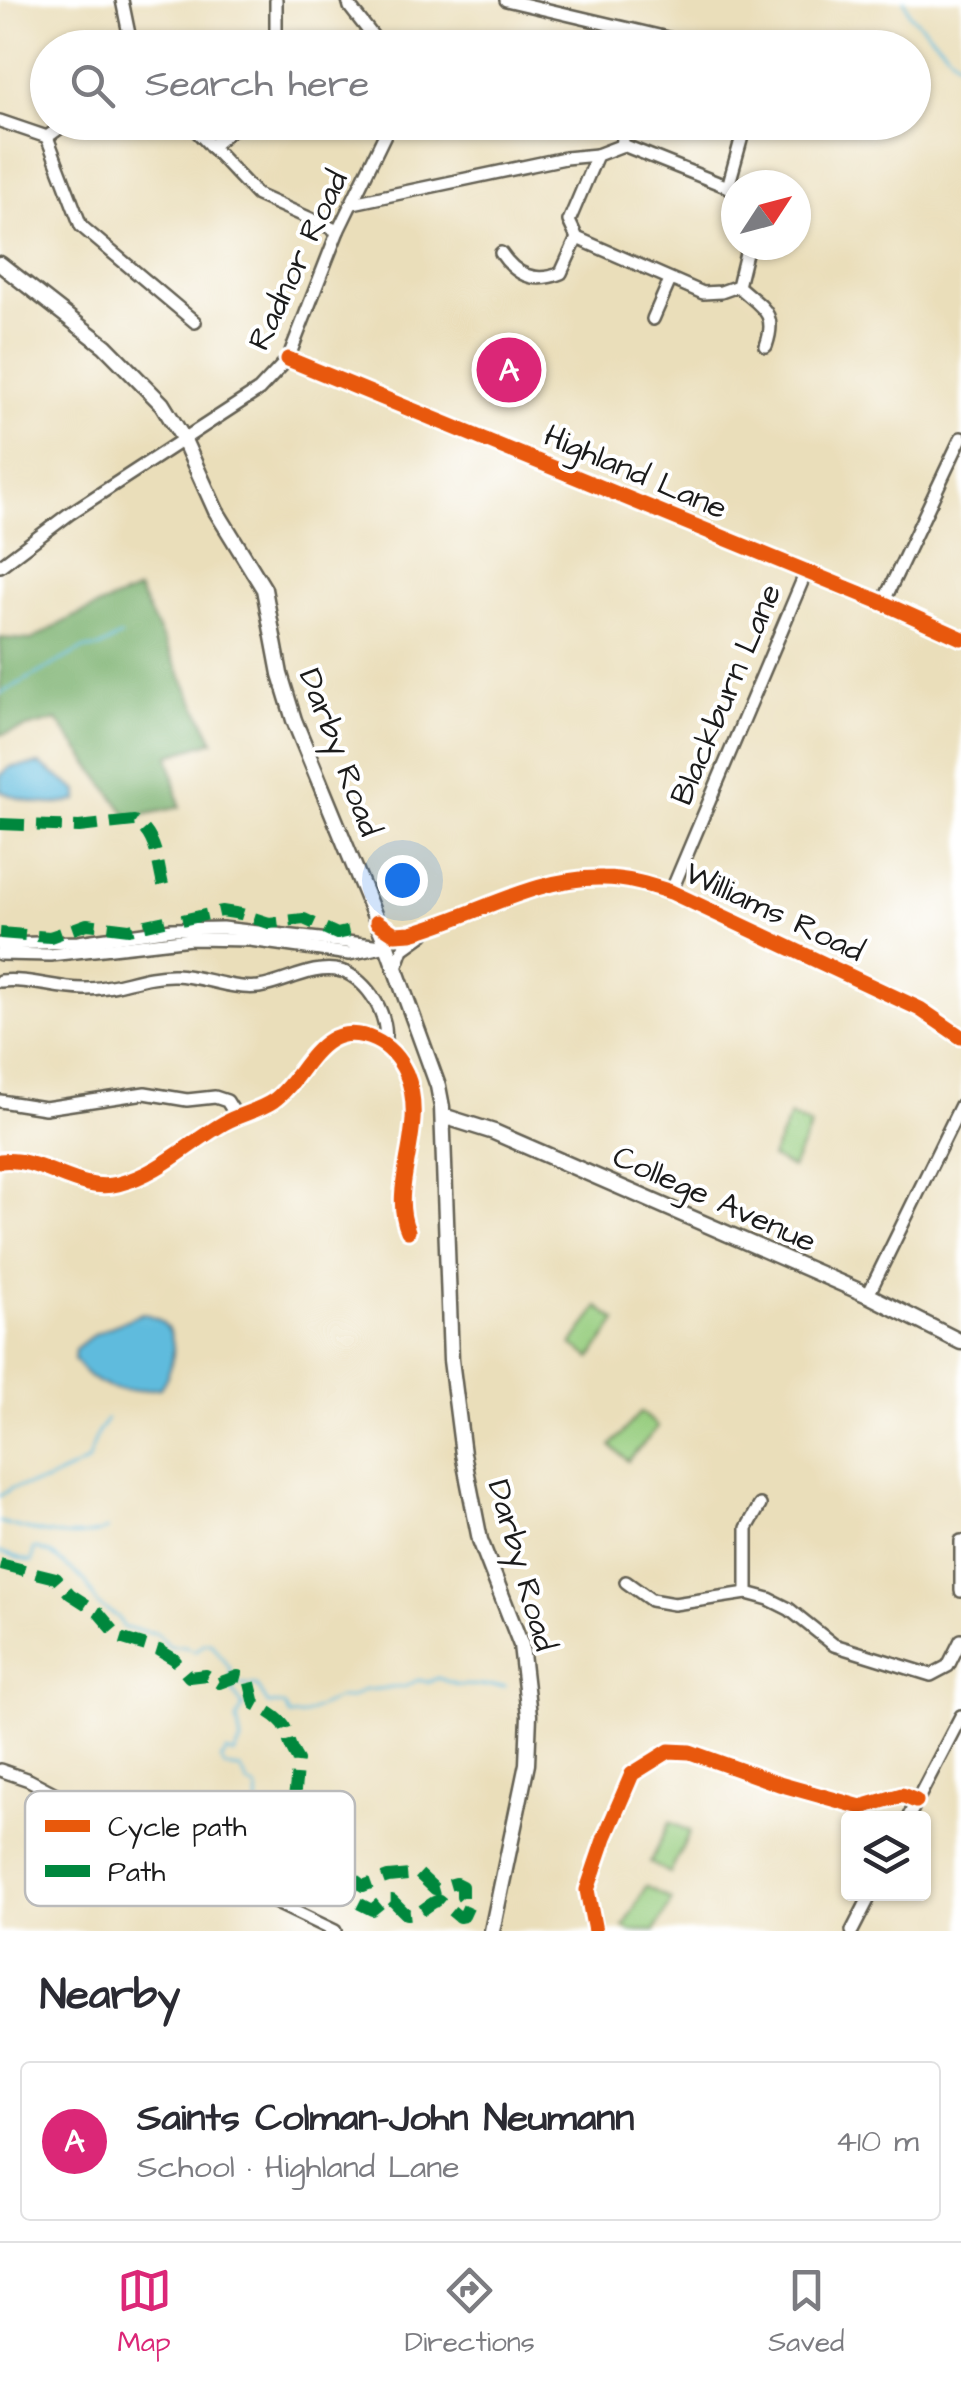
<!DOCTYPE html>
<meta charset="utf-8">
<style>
:root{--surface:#fff;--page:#f2f2f3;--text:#2b2b33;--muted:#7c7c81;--line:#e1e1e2;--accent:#db2777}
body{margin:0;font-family:"Architects Daughter",sans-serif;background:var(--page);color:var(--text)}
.controls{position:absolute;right:30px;bottom:30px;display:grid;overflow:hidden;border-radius:10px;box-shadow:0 2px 8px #0004}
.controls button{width:90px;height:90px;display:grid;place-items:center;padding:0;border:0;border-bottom:2px solid var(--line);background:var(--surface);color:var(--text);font:50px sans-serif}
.compass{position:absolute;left:721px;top:170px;width:90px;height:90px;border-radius:50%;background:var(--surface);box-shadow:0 2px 8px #0004;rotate:54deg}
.you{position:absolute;left:402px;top:880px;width:35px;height:35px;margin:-25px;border:8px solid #fff;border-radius:50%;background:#1a73e8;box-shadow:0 0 0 15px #1a73e833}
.badge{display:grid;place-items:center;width:65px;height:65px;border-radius:50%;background:var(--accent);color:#fff;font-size:32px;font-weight:700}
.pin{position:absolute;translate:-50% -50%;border:5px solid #fff;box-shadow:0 2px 10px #0006}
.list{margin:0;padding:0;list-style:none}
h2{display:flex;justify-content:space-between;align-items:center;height:130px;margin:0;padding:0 40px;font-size:42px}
h2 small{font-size:32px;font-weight:400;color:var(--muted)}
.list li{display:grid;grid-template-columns:65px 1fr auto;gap:30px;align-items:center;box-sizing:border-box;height:160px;margin:0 20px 20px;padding:0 20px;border:2px solid var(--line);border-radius:10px}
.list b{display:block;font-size:38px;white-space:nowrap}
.list p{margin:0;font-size:32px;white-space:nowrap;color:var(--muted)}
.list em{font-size:32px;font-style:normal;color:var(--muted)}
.icon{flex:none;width:55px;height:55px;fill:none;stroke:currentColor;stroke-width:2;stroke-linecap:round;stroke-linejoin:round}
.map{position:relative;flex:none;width:961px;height:1931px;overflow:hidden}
.search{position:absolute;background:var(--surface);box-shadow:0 2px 8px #0004;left:30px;right:30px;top:30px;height:110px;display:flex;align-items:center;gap:25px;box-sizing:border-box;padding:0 35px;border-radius:55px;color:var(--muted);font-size:38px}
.sheet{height:310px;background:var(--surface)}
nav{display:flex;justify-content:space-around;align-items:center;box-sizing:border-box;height:140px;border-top:2px solid var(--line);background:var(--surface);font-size:28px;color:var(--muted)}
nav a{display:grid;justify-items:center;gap:5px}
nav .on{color:var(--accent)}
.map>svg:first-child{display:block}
</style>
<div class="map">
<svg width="961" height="1931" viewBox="0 0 961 1931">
<rect width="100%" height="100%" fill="#fff"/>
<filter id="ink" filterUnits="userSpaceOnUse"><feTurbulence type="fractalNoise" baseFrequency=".01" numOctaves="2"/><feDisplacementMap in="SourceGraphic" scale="20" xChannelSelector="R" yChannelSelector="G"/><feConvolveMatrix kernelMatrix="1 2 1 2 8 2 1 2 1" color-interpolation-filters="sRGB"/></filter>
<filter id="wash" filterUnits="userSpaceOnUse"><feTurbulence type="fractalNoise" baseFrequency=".0048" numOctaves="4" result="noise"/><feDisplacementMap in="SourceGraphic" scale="40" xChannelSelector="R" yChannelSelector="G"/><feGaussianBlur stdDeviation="2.25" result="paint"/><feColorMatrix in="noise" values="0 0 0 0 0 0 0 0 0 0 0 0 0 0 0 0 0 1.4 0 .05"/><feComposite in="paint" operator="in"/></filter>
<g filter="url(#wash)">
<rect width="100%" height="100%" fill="#eadeba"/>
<g fill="#98ce80" stroke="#5a754e" stroke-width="2.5">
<path d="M790 1116 811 1126 792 1168 771 1158Z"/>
<path d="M598 1307 617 1321 591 1358 572 1345Z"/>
<path d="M641 1412 658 1427 628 1461 611 1446Z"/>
<path d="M670 1822 690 1831 670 1873 650 1863Z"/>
<path d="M646 1886 672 1900 655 1931H631L624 1927Z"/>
</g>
<path fill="#7ab16e" stroke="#4b6645" stroke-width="2.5" d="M138 590 214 741 169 755 180 807 129 818 57 720 0 735V638L31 640 73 617Z"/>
<g fill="#5fbbdd" stroke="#3e6c7c" stroke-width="2.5">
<path d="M40 764 78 791V800C51 809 26 802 0 791V776L10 767Z"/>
<path d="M142 1313C181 1321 179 1361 160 1388 122 1394 97 1392 74 1359L75 1349 94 1334Z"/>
</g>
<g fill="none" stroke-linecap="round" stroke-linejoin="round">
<g stroke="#5fbbdd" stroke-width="2.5">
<path d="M904 0 909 13 961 65"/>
<path d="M0 694 82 649 99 648 121 636"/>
<path d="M0 1496 12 1488 44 1482 87 1462 97 1434 107 1419"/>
<path d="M0 1522C29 1531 79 1543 107 1529"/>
<path d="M0 1552 32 1562 34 1548 51 1554 85 1581 98 1605 118 1617 124 1628 156 1633 169 1646H185L195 1651 205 1643H211L230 1668 233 1684 257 1686 268 1704 284 1705 290 1716 303 1715 338 1698H351L364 1690 404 1687 418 1680 428 1682 438 1678 457 1685 505 1686"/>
<path d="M233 1684V1692L243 1706 237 1719 241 1742 234 1755 227 1752 221 1760 225 1767 241 1769 248 1784 257 1789C259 1809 251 1828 274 1836L283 1859 308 1886 301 1906"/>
<path d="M293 1922 296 1931"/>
</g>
</g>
</g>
<g filter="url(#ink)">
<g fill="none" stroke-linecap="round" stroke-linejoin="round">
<defs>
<g id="minor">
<path d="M122 0 130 39"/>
<path d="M348 0 350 7 382 48"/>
<path d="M506 0 710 48"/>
<path d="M112 48C125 37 140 36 153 48"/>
<path d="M276 48V0"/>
<path d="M0 121 47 137 68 122"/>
<path d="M188 122 257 195 338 231"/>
<path d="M622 122 623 145"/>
<path d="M47 137 81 226 195 322"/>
<path d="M623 145 597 155 569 221 577 238 703 293 721 292 738 286 748 245"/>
<path d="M623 145 728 187 736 195"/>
<path d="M211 147 240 122"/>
<path d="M728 187 746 122"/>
<path d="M353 203 565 158 597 155"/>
<path d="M501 253C516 275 535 284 561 273L577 238"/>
<path d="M738 286C762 308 778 312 766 346"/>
<path d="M653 319 670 280"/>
<path d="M288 359 883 603 961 638"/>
<path d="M0 566 69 514 259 390 288 359 338 231 391 122"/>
<path d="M883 603 961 438"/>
<path d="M671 892 806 572"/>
<path d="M379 924 395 934 411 933C474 916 537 876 603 878 627 878 649 885 671 892L920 1009 961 1037"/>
<path d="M0 944 78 942 172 929 222 928 382 946"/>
<path d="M0 954 50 955 191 939 250 940 349 954 387 946"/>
<path d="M396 968 403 949 424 934"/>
<path d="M0 981C29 978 55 989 84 989 114 990 143 974 175 975 203 976 231 990 259 987 286 983 313 964 341 971 367 978 392 1019 384 1045"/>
<path d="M0 1101 45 1108 145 1093 187 1100 215 1097 227 1101 237 1117"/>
<path d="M0 1161C42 1156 77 1194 118 1184 159 1174 189 1143 224 1123 240 1114 258 1111 273 1101 306 1078 319 1015 375 1040 390 1047 399 1058 406 1073 429 1128 388 1185 408 1231"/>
<path d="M868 1295 961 1105"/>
<path d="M961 1541V1591"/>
<path d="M626 1582 651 1600 674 1604 747 1593 769 1599 789 1609 834 1645 931 1675 948 1666 961 1640"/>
<path d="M747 1593V1528L760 1505"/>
<path d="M0 1770 29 1780 127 1831 335 1931"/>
<path d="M908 1818 961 1716"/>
<path d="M595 1931 587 1890 605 1837 632 1774 669 1751 690 1752 779 1784 861 1807 902 1795 916 1801"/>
<path d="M852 1931 871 1894"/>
</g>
<g id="major">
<path d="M0 264 105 346 162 404 183 438 216 511 264 589 280 674 294 720 387 946 438 1086 442 1107 451 1360 463 1454 480 1540 521 1645 529 1715 527 1764 492 1931"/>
<path d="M443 1116 494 1132 868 1295 961 1342"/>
</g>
</defs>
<use href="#minor" stroke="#646053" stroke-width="16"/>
<use href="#major" stroke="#646053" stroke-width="19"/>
<use href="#minor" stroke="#fff" stroke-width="11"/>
<use href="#major" stroke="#fff" stroke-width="14"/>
<g stroke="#00873e" stroke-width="12" stroke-dasharray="25 12" stroke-linecap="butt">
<path d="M0 824 79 827 134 821C157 835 157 861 163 885"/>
<path d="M182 920 222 911 241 914 269 923 304 919 337 934 359 929"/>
<path d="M0 933 50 937 87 924 129 929 165 921"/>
<path d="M0 1564 56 1578 70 1594 98 1612 120 1638 159 1650 174 1659 189 1677 206 1675 219 1683 238 1676 249 1679 255 1704C302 1730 276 1726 298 1760 296 1772 296 1792 293 1801 290 1810 284 1815 287 1825 290 1837 297 1843 296 1856L312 1874 345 1872 363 1886 388 1877 419 1874 435 1889 456 1883 462 1886V1897L469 1905 464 1916 459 1917 439 1900C424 1905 427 1913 406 1914L392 1900H384L372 1910 344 1896 323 1898 312 1874"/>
</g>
<defs>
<g id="cycleway">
<path d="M288 359 883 603 961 638"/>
<path d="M377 922 395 934 411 933C474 916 537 876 603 878 627 878 649 885 671 892L920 1009 961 1037"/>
<path d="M0 1161C42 1156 77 1194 118 1184 159 1174 189 1143 224 1123 240 1114 258 1111 273 1101 306 1078 319 1015 375 1040 390 1047 399 1058 406 1073 429 1128 388 1185 408 1231"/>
<path d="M595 1931 587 1890 605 1837 632 1774 669 1751 690 1752 779 1784 861 1807 902 1795 916 1801"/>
</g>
</defs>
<use href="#cycleway" stroke="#fff" stroke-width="21"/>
<use href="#cycleway" stroke="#e8590c" stroke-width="15"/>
</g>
</g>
<g text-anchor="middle" stroke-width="8" stroke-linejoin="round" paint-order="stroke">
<g font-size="32" fill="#1c1c1c" stroke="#fff">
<text transform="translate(297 260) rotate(-65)" y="11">Radnor Road</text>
<text transform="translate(636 471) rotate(23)" y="11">Highland Lane</text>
<text transform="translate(725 694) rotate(-67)" y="11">Blackburn Lane</text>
<text transform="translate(341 752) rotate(69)" y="11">Darby Road</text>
<text transform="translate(775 911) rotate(25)" y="11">Williams Road</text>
<text transform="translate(715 1198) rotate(24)" y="11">College Avenue</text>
<text transform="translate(523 1565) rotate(74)" y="11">Darby Road</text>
</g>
</g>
<rect x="25" y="1791" width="330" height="115" rx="15" fill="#fff" stroke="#bbb" stroke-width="2.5"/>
<rect x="45" y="1820" width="45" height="12" fill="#e8590c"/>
<rect x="45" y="1865" width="45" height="12" fill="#00873e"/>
<g font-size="28" fill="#1c1c1c">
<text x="108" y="1836">Cycle path</text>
<text x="108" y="1881">Path</text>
</g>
</svg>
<div class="controls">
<button><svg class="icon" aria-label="layers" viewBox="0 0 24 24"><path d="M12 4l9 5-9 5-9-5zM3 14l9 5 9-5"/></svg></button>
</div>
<svg class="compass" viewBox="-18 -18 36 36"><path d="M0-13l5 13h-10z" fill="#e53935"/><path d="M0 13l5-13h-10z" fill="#7c7c81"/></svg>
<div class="you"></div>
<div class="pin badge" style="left:509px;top:370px">A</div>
<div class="search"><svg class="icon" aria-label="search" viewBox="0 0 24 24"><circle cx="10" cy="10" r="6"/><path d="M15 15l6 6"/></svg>Search here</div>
</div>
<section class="sheet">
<h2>Nearby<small></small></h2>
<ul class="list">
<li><span class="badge">A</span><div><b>Saints Colman-John Neumann</b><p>School · Highland Lane</p></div><em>410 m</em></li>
</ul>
</section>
<nav>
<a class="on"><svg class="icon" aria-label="map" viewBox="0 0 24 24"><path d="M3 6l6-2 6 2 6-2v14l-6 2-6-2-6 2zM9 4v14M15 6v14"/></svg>Map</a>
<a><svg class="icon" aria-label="directions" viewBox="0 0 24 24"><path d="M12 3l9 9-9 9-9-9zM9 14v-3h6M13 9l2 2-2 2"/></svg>Directions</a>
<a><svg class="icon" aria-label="saved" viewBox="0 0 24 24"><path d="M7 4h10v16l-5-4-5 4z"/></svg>Saved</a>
</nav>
